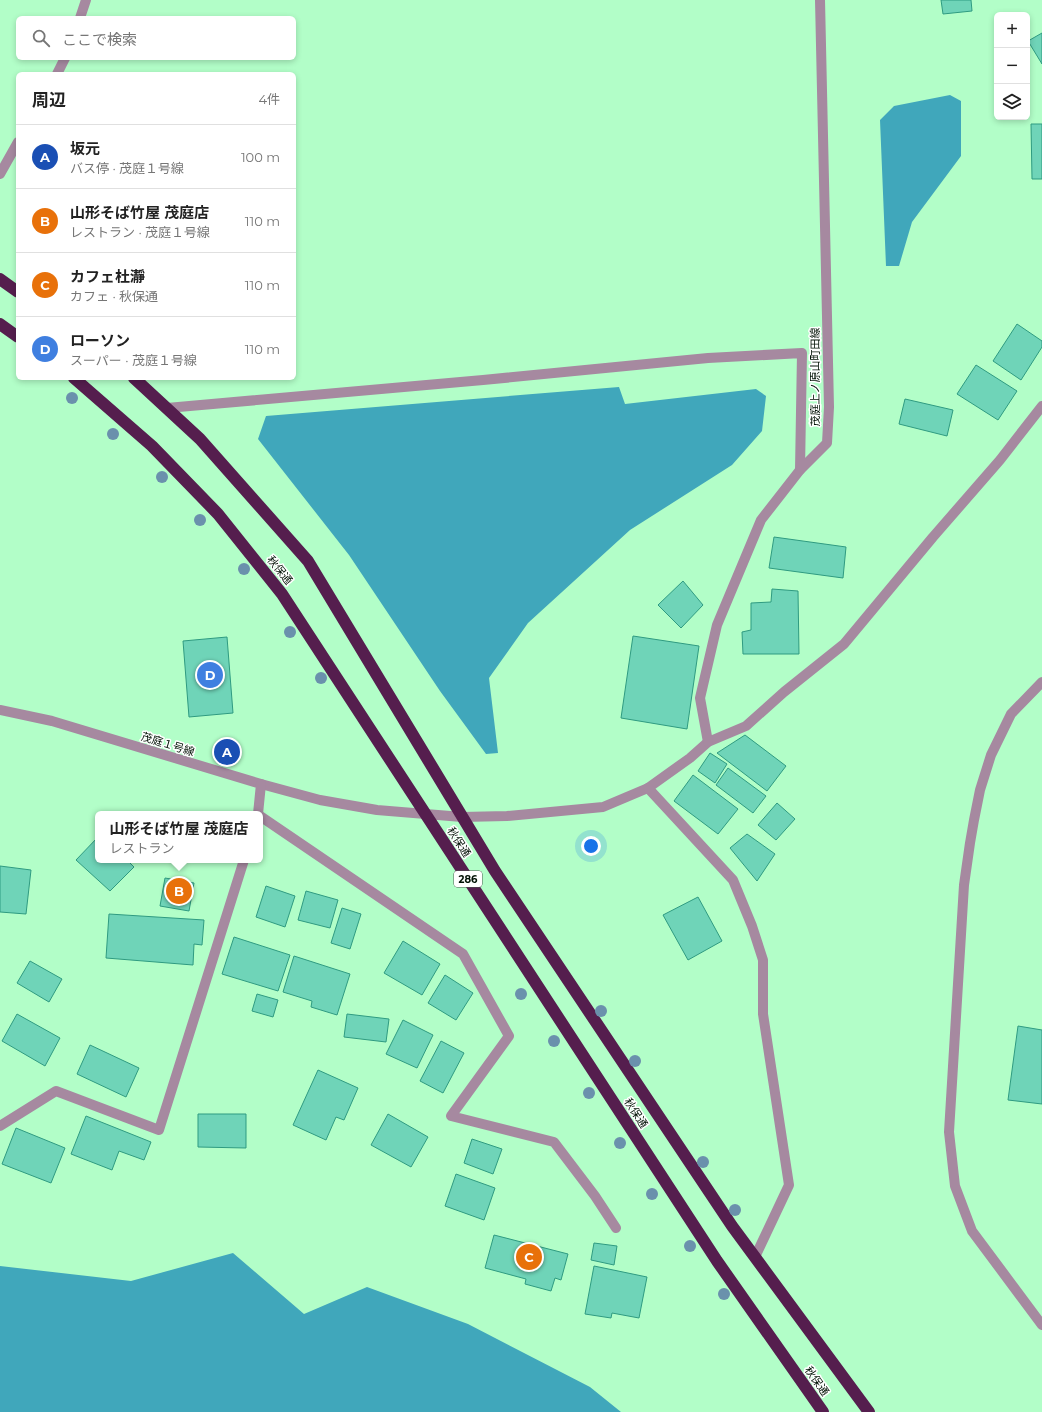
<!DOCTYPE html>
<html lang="ja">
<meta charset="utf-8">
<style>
:root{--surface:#fff;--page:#f6f6f6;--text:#222;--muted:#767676;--line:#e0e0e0;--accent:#8e2082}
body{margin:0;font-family:Montserrat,"Noto Sans JP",sans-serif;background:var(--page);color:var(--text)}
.controls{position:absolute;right:12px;top:12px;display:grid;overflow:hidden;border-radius:6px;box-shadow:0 2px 6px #0003}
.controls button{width:36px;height:36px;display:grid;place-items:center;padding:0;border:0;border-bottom:1px solid var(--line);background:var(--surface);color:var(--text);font:20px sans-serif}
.you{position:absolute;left:591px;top:846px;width:14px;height:14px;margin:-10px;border:3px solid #fff;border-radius:50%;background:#1a73e8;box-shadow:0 0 0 6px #1a73e833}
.badge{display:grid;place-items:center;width:26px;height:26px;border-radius:50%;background:var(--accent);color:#fff;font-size:13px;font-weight:700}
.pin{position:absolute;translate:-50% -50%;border:2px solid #fff;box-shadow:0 1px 4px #0006}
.popup{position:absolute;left:95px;top:811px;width:168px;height:52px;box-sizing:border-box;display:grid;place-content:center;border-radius:6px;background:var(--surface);filter:drop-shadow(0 1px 3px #0005);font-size:13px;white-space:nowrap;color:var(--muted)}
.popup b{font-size:15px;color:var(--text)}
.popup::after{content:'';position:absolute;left:50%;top:100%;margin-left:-8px;border:8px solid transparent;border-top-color:var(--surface)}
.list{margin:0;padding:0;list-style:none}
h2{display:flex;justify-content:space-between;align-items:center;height:52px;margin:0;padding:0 16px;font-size:17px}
h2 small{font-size:13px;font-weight:400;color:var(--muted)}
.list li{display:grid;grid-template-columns:26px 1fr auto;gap:12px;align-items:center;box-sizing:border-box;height:64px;padding:0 16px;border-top:1px solid var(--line)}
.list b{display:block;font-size:15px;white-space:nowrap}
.list p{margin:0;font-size:13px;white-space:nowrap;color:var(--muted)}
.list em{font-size:13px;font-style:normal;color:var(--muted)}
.icon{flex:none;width:22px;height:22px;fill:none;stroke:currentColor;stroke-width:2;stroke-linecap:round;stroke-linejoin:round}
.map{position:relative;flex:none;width:1042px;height:1412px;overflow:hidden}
.search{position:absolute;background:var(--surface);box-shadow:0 2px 6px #0003;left:16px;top:16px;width:280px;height:44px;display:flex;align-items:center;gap:10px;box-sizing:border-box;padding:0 14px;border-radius:6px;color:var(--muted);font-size:15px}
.panel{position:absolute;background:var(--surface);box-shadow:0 2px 6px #0003;left:16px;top:72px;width:280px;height:308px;border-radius:6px}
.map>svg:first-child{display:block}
</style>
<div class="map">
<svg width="1042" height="1412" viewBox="0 0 1042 1412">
<rect width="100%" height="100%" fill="#b2fec8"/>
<g fill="#40a7bb">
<path d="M950 95 961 101V156L912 222 899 266H886L880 120 894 106Z"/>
<path d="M619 387 625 404 756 389 766 396 762 431 732 465 630 530 528 623 489 678 498 753 486 754 440 691 349 555 258 439 266 416Z"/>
<path d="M233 1253 304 1314 367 1287 468 1324 590 1387 621 1412H0V1266L131 1281Z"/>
</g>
<g fill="#6fd4b8" stroke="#2f9b81">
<path d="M941 0H971L972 11 943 14Z"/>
<path d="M1042 33V64L1028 41Z"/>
<path d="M1031 124H1042V179H1032Z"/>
<path d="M1017 324 1042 341V347L1021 380 993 361Z"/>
<path d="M976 365 1017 391 998 420 957 394Z"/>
<path d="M905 399 953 410 947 436 899 424Z"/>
<path d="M774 537 846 547 843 578 769 568Z"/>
<path d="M683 581 703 605 681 628 658 605Z"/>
<path d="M772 589 798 591 799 654H743L742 632 751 630V603L771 602Z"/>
<path d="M633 636 699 646 687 729 621 718Z"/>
<path d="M227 637 233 713 189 717 183 641Z"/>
<path d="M745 735 786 766 767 791 717 753Z"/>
<path d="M710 753 727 764 715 783 698 771Z"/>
<path d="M728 768 766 796 753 813 716 785Z"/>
<path d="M693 775 738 809 718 834 674 801Z"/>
<path d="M777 803 795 819 776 840 758 825Z"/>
<path d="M747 834 775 854 757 881 730 848Z"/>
<path d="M98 837V860H127L134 867 110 891 76 860Z"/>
<path d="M0 866 31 870 26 914 0 912Z"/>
<path d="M165 878 194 883 189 911 160 906Z"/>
<path d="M266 886 295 896 285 927 256 917Z"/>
<path d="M306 891 338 900 330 928 298 920Z"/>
<path d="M698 897 722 941 688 960 663 915Z"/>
<path d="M342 908 361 914 350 949 331 943Z"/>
<path d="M109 914 204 920 202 945 194 944 193 965 106 958Z"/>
<path d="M234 937 290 955 278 991 222 974Z"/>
<path d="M403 941 440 964 422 995 384 973Z"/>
<path d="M294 956 350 974 337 1015 311 1007 312 1001 283 992Z"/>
<path d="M30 961 62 979 49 1002 17 983Z"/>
<path d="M445 975 473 993 456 1020 428 1003Z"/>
<path d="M257 994 278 1000 273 1017 252 1011Z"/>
<path d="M17 1014 60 1038 45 1066 2 1041Z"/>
<path d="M347 1014 389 1019 386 1042 344 1037Z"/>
<path d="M403 1020 433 1035 417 1068 386 1054Z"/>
<path d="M1018 1026 1042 1030V1104L1008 1100Z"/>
<path d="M441 1041 464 1053 443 1093 420 1081Z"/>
<path d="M90 1045 139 1068 126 1097 77 1074Z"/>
<path d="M318 1070 358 1088 344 1120 336 1117 326 1140 293 1125Z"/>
<path d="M198 1114H246V1148L198 1147Z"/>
<path d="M388 1114 428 1137 411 1167 371 1145Z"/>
<path d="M86 1116 151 1142 144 1160 119 1151 112 1170 71 1154Z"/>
<path d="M16 1128 65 1148 51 1183 2 1164Z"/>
<path d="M472 1139 502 1149 493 1174 464 1163Z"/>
<path d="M456 1174 495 1188 484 1220 445 1206Z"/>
<path d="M494 1235 568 1254 561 1280 555 1278 551 1291 525 1284 526 1279 485 1268Z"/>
<path d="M594 1243 617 1246 614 1265 591 1260Z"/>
<path d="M594 1266 647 1277 639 1318 612 1313 611 1318 585 1314Z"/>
</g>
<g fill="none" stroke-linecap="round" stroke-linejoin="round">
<g stroke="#a689a0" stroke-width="10">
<path d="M80 18 86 0"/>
<path d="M57 74 65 58"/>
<path d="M0 174 18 142"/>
<path d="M167 408 483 380 708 358 802 353 800 470"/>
<path d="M1042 682 1011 714 991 755 980 790 974 820 970 843 964 885 949 1132 955 1186 972 1231 1042 1325"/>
<path d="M0 710 52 721 261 784 320 800 377 810 462 817 507 816 603 807 648 788 690 758 708 742 746 726 784 692 844 644 933 537 1000 460 1042 406"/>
<path d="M708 742 700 698 717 625 761 520 800 470 827 443 829 407 820 0"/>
<path d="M648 788 733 880 752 926 763 960V1014L789 1185 755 1257"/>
<path d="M258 814 261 784"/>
<path d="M260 816 463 954 509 1036 451 1116 554 1142 595 1196 616 1228"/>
<path d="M0 1126 56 1091 159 1130 244 860"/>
</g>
<g stroke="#551e4e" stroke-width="12">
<path d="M0 279 18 292"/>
<path d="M0 324 18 337"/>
<path d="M74 378 152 446 218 514 282 594 717 1261 823 1412"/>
<path d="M134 378 200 439 308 561 495 871 732 1226 869 1412"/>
</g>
</g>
<g fill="#6a91ac">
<circle cx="72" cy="398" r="6"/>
<circle cx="113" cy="434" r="6"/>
<circle cx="162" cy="477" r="6"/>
<circle cx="200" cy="520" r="6"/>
<circle cx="244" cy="569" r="6"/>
<circle cx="290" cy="632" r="6"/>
<circle cx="321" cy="678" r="6"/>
<circle cx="521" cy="994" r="6"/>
<circle cx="601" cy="1011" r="6"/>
<circle cx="554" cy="1041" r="6"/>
<circle cx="635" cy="1061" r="6"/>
<circle cx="589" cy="1093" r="6"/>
<circle cx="620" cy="1143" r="6"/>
<circle cx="703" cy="1162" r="6"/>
<circle cx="652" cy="1194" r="6"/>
<circle cx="735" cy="1210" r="6"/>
<circle cx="690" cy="1246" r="6"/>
<circle cx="724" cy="1294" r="6"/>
</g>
<g text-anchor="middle" stroke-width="3" stroke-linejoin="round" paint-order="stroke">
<rect fill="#fff" stroke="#4c584f" stroke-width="1" x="454" y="871" width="28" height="16" rx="3"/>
<g font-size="10" font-weight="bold" fill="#001104">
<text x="468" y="883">286</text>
</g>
<g font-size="11" fill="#001104" stroke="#fff">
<text transform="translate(815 377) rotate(-90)" y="4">茂庭上ノ原山町田線</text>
<text transform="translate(280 570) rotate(51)" y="4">秋保通</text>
<text transform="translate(168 744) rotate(17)" y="4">茂庭１号線</text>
<text transform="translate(459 842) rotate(57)" y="4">秋保通</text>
<text transform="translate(636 1113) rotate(57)" y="4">秋保通</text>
<text transform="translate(817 1381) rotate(55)" y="4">秋保通</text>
</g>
</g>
</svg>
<div class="controls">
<button>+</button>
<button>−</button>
<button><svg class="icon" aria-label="layers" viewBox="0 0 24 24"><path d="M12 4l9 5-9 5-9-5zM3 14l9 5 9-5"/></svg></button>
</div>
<div class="you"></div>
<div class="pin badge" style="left:227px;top:752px;background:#1a4fb4">A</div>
<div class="pin badge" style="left:179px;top:891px;background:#e8710a">B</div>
<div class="popup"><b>山形そば竹屋 茂庭店</b>レストラン</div>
<div class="pin badge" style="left:529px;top:1257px;background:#e8710a">C</div>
<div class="pin badge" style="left:210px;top:675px;background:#3f7fe0">D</div>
<div class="search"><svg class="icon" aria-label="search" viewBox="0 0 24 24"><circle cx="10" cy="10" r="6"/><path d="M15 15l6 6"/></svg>ここで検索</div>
<section class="panel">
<h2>周辺<small>4件</small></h2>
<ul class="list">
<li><span class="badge" style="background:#1a4fb4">A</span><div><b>坂元</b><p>バス停 · 茂庭１号線</p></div><em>100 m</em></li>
<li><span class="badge" style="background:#e8710a">B</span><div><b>山形そば竹屋 茂庭店</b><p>レストラン · 茂庭１号線</p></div><em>110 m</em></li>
<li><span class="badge" style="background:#e8710a">C</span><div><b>カフェ杜瀞</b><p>カフェ · 秋保通</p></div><em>110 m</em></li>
<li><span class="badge" style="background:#3f7fe0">D</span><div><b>ローソン</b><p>スーパー · 茂庭１号線</p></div><em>110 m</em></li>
</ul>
</section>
</div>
